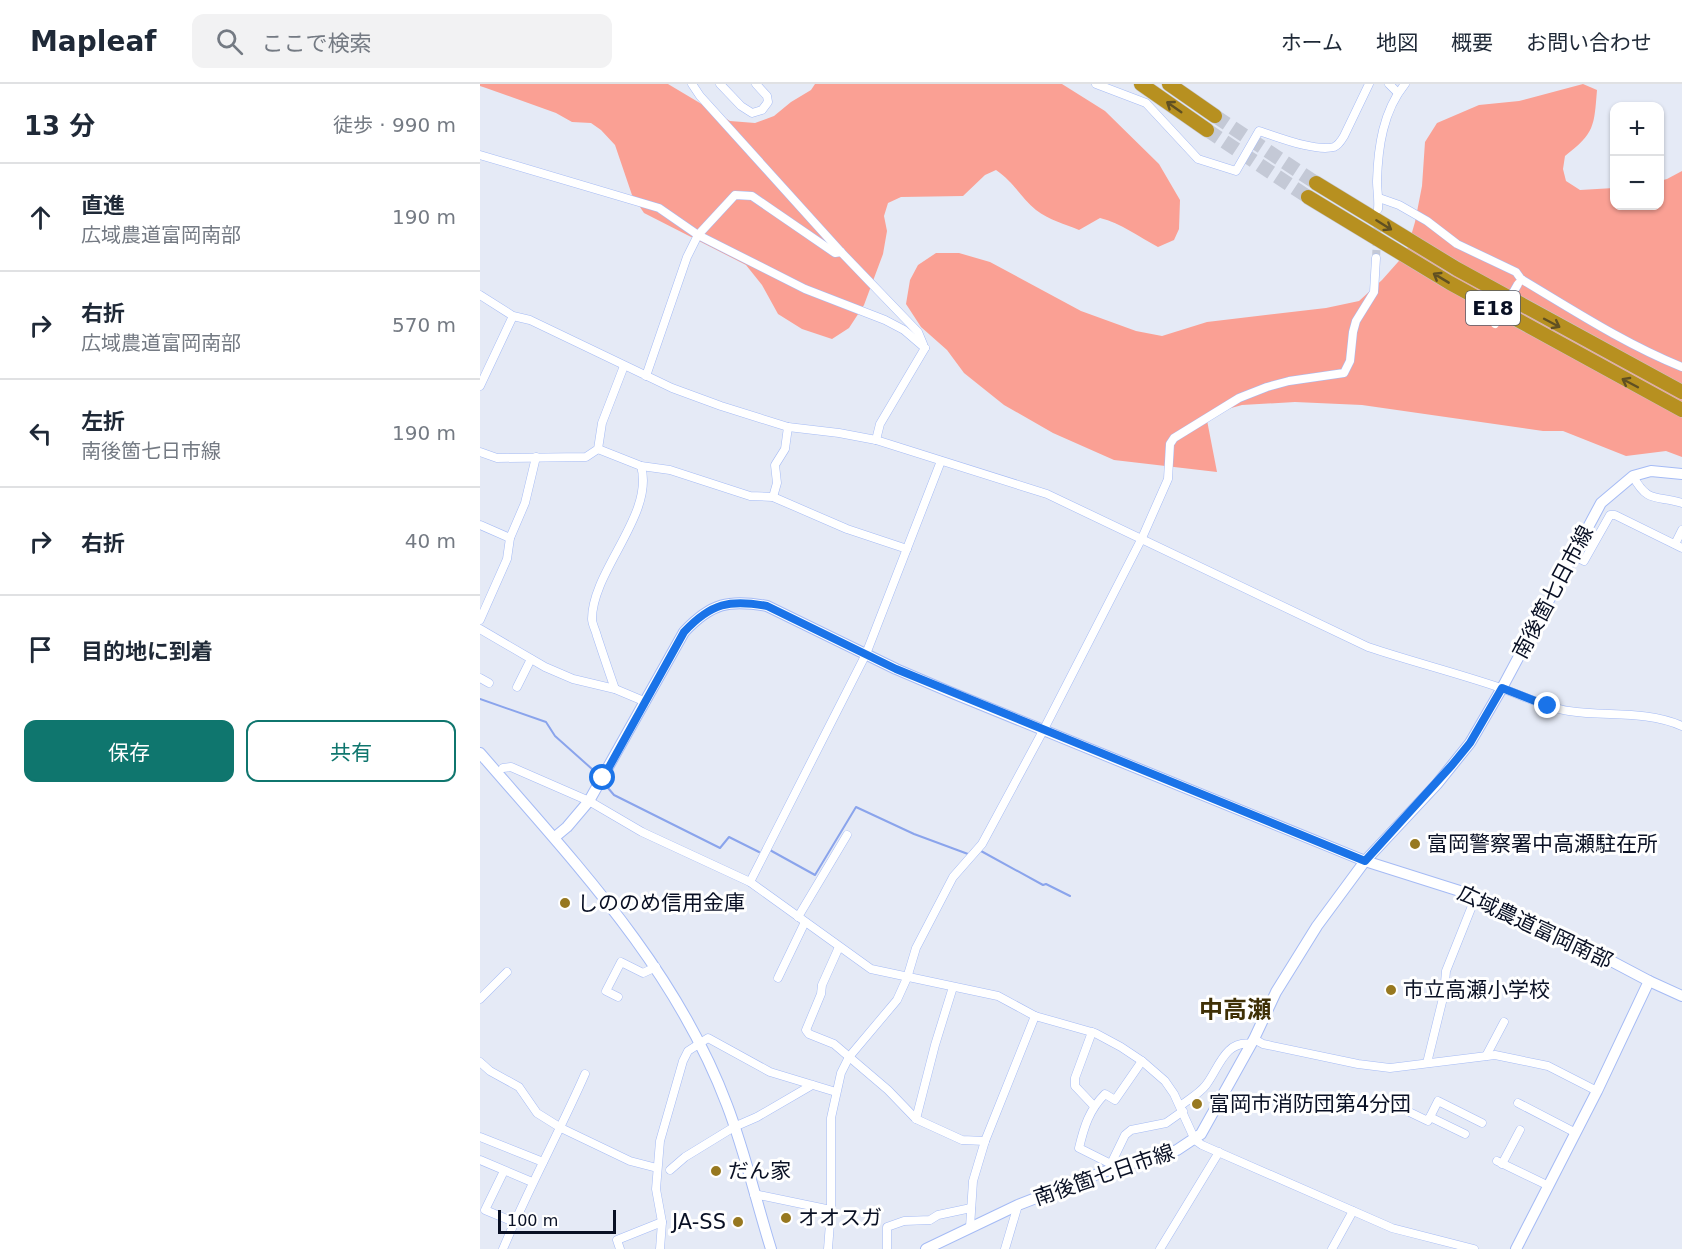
<!DOCTYPE html>
<html lang="ja">
<meta charset="utf-8">
<style>
:root{--surface:#fff;--page:#f2f2f3;--text:#1f2937;--muted:#747a83;--line:#e0e1e3;--accent:#0f766e}
body{margin:0;font-family:"DejaVu Sans","Noto Sans JP",sans-serif;background:var(--page);color:var(--text)}
.controls{position:absolute;right:18px;top:18px;display:grid;overflow:hidden;border-radius:12px;box-shadow:0 2px 4px #0004}
.controls button{width:54px;height:54px;display:grid;place-items:center;padding:0;border:0;border-bottom:2px solid var(--line);background:var(--surface);color:var(--text);font:30px sans-serif}
.scale{position:absolute;left:18px;bottom:15px;width:118px;box-sizing:border-box;padding-left:6px;border:3px solid #091024;border-top:0;font-size:16px;line-height:21px;white-space:nowrap;color:#091024;-webkit-text-stroke:4px #fff;paint-order:stroke}
.stop{position:absolute;width:18px;height:18px;margin:-14px;border:4px solid #1a73e8;border-radius:50%;background:#fff}
.stop.end{background:#1a73e8;border-color:#fff;box-shadow:0 2px 6px #0008}
.list{margin:0;padding:0;list-style:none}
h2{display:flex;justify-content:space-between;align-items:center;height:78px;margin:0;padding:0 24px;font-size:26px}
h2 small{font-size:20px;font-weight:400;color:var(--muted)}
.list li{display:grid;grid-template-columns:39px 1fr auto;gap:18px;align-items:center;box-sizing:border-box;height:108px;padding:0 24px;border-top:2px solid var(--line)}
.list b{display:block;font-size:22px;white-space:nowrap}
.list p{margin:0;font-size:20px;white-space:nowrap;color:var(--muted)}
.list em{font-size:20px;font-style:normal;color:var(--muted)}
.actions{display:flex;gap:12px;padding:18px 24px}
.actions a{flex:1;padding:14px 0;border:2px solid var(--accent);border-radius:12px;text-align:center;font-size:21px;color:var(--accent)}
.actions .main{background:var(--accent);color:#fff}
.icon{flex:none;width:33px;height:33px;fill:none;stroke:currentColor;stroke-width:2;stroke-linecap:round;stroke-linejoin:round}
.map{position:relative;flex:none;width:1202px;height:1165px;overflow:hidden}
header{display:flex;align-items:center;gap:36px;box-sizing:border-box;height:84px;padding:0 30px;background:var(--surface);border-bottom:2px solid var(--line)}
header strong{font-size:28px}
nav{display:flex;gap:33px;margin-inline-start:auto;font-size:21px}
.search{width:420px;height:54px;background:var(--page);display:flex;align-items:center;gap:15px;box-sizing:border-box;padding:0 21px;border-radius:12px;color:var(--muted);font-size:22px}
main{display:flex}
aside{flex:1;background:var(--surface)}
.map>svg:first-child{display:block}
</style>
<header>
<strong>Mapleaf</strong>
<div class="search"><svg class="icon" aria-label="search" viewBox="0 0 24 24"><circle cx="10" cy="10" r="6"/><path d="M15 15l6 6"/></svg>ここで検索</div>
<nav><a>ホーム</a><a>地図</a><a>概要</a><a>お問い合わせ</a></nav>
</header>
<main>
<aside>
<h2>13 分<small>徒歩 · 990 m</small></h2>
<ul class="list">
<li><svg class="icon" aria-label="ahead" viewBox="0 0 24 24"><path d="M12 20V5M6 11l6-6 6 6"/></svg><div><b>直進</b><p>広域農道富岡南部</p></div><em>190 m</em></li>
<li><svg class="icon" aria-label="right" viewBox="0 0 24 24"><path d="M7 20v-9h11M14 6l5 5-5 5"/></svg><div><b>右折</b><p>広域農道富岡南部</p></div><em>570 m</em></li>
<li><svg class="icon" aria-label="left" viewBox="0 0 24 24"><path d="M17 20v-9H6M10 6l-5 5 5 5"/></svg><div><b>左折</b><p>南後箇七日市線</p></div><em>190 m</em></li>
<li><svg class="icon" aria-label="right" viewBox="0 0 24 24"><path d="M7 20v-9h11M14 6l5 5-5 5"/></svg><div><b>右折</b></div><em>40 m</em></li>
<li><svg class="icon" aria-label="arrive" viewBox="0 0 24 24"><path d="M6 21V4h12l-3 4 3 4H6"/></svg><div><b>目的地に到着</b></div></li>
</ul>
<div class="actions"><a class="main">保存</a><a>共有</a></div>
</aside>
<div class="map">
<svg width="1202" height="1165" viewBox="0 0 1202 1165">
<rect width="100%" height="100%" fill="#e5eaf6"/>
<g fill="#faa094">
<path d="M0 0H188L250 37 275 39 294 32 311 18 331 6 335 0H582L625 27 679 80 700 116 699 145 694 156 678 163C659 153 641 139 620 134L599 146C585 140 569 136 556 126 541 114 534 98 516 86L505 91 483 112 421 113 408 119 404 132 407 147 403 170 384 221 369 244 352 255 322 245 298 230 282 201 266 181 164 129 152 111 135 61 121 46 111 39 92 38 76 29 6 4 0 2Z"/>
<path d="M1103 0 1117 6C1114 42 1115 49 1085 72L1083 85 1086 97 1100 106 1134 104V122H1180V97L1187 95 1202 87V373L1186 367 1146 372 1083 347H1063L882 321 815 318 762 321 726 331 737 388 634 376 573 349 524 321 484 289 467 266 441 243 426 220 430 196 438 181 456 169H479L510 178 601 227 656 247 682 252 727 238 846 224 879 217 902 196 926 169 935 138 942 102 945 58 957 39 999 21 1039 17Z"/>
</g>
<g fill="none" stroke-linecap="round" stroke-linejoin="round">
<g stroke="#8aa4ec" stroke-width="2">
<path d="M0 615 66 638 75 652 112 685"/>
<path d="M128 704 134 711 240 764 249 753 279 768"/>
<path d="M288 765 335 791 376 723 434 750 488 770"/>
<path d="M501 767 563 801 566 800 590 812"/>
</g>
<path stroke="#c4c9d6" stroke-width="8" stroke-dasharray="8 4" stroke-linecap="butt" d="M896 174 898 135"/>
<g stroke="#c4c9d6" stroke-width="14" stroke-dasharray="14 7" stroke-linecap="butt">
<path d="M735 32 836 99"/>
<path d="M727 46 828 113"/>
</g>
<defs>
<g id="street">
<path d="M212 0 220 12 361 168 438 248 443 260"/>
<path d="M240 0 261 22 272 29 282 26 288 18 287 12 276 0"/>
<path d="M616 0 666 19 718 75 756 87 779 47C798 53 835 68 854 63 859 61 861 57 864 52L889 0"/>
<path d="M909 0 918 9"/>
<path d="M0 71 179 124 218 151 325 205 405 236 424 246 445 264"/>
<path d="M899 114 919 121 947 137 977 160 1036 188 1041 195C1093 226 1145 260 1202 283"/>
<path d="M898 125C899 115 897 106 897 97 898 63 903 27 925 0"/>
<path d="M0 211 33 232 50 236 192 304 241 322 308 343 359 349 396 356 567 410 888 563C930 577 973 588 1015 602 1040 610 1063 623 1089 627 1127 633 1165 626 1202 642"/>
<path d="M166 292 207 173 218 151 255 111 272 112 355 169 361 168"/>
<path d="M0 302 33 232"/>
<path d="M396 356 400 340 445 264"/>
<path d="M118 365 161 382 190 386 270 412 293 413 367 445 427 465"/>
<path d="M0 368 17 374 106 373 118 365 122 339 144 282"/>
<path d="M1153 392C1168 420 1176 411 1202 419"/>
<path d="M293 413 297 399 295 381 305 365 308 343"/>
<path d="M0 441 30 454"/>
<path d="M1195 460 1202 446"/>
<path d="M1092 471 1104 477 1130 431H1135L1202 464"/>
<path d="M0 536 27 475 30 454 45 419 56 373"/>
<path d="M0 545 65 583 93 595 135 605 166 618"/>
<path d="M0 594 9 599"/>
<path d="M37 603 51 575"/>
<path d="M135 605C129 588 123 570 117 552 116 547 112 540 112 535 112 487 175 430 161 382"/>
<path d="M23 684 31 683 109 717 162 748 270 798 391 885 518 912 555 932 615 949 641 963 662 977 685 997 694 1010 715 1056 722 1061 912 1144 994 1165"/>
<path d="M270 798 386 570 461 377"/>
<path d="M318 833 367 751"/>
<path d="M359 863 342 901 341 910 326 946 329 950 354 960 408 1006 436 1035 482 1056 505 1057"/>
<path d="M298 894 325 838"/>
<path d="M138 913 126 907 141 878 163 889 176 883"/>
<path d="M0 915 27 888"/>
<path d="M612 948 595 994V1002L613 1021"/>
<path d="M774 955 783 960 878 980 910 984 1015 971 1068 982 1117 1007"/>
<path d="M1006 972 1024 938"/>
<path d="M0 978 10 987 39 1003 57 1029 81 1044 150 1077 177 1084"/>
<path d="M947 979 964 910 966 887 996 812"/>
<path d="M1038 1019 1096 1049"/>
<path d="M700 1022C709 1015 719 1010 726 1001 739 984 745 956 771 960"/>
<path d="M923 1025 948 1037 958 1017 1002 1039"/>
<path d="M950 1033 985 1050"/>
<path d="M436 1035 455 961 473 903"/>
<path d="M0 1053 63 1078"/>
<path d="M0 1076 52 1098"/>
<path d="M1017 1077 1069 1102"/>
<path d="M631 1080 599 1064C604 1043 609 1026 625 1010L635 1016 662 977"/>
<path d="M1022 1080 1040 1046"/>
<path d="M629 1084 645 1051 651 1046 686 1039 703 1027"/>
<path d="M190 1086 205 1073 254 1043 277 1033 332 1001"/>
<path d="M24 1087 5 1126 34 1138"/>
<path d="M274 1110 351 1126"/>
<path d="M490 1143 493 1097 505 1057 555 932"/>
<path d="M23 1165C48 1105 79 1049 105 990"/>
<path d="M140 1165 137 1156 182 1138"/>
<path d="M180 1165 182 1138 176 1105 180 1057 203 977 208 967 228 954 290 988 356 1008"/>
<path d="M348 1165 351 1126V1034L361 989 369 973 417 916 427 894 436 864 473 793 502 760 564 645 662 454 688 395 690 360 694 354 759 314 787 303 809 297 864 289 870 277 873 248 876 237 894 208 896 174"/>
<path d="M407 1165V1143L424 1137 450 1136 458 1131 491 1124"/>
<path d="M525 1165 538 1121"/>
<path d="M680 1165 739 1068"/>
<path d="M852 1165 873 1127"/>
</g>
<g id="secondary">
<path d="M0 669C95 779 195 883 247 1021 265 1068 276 1117 291 1165"/>
<path d="M75 753 87 743 109 717 204 548C231 519 249 515 287 522L416 585 470 608 885 777 1005 815 1116 869 1169 897 1202 912"/>
<path d="M446 1165 538 1121 623 1088 697 1066 721 1050 774 955 796 908 837 842 885 777 957 700 990 659 1022 604 1121 419 1153 392 1171 387 1202 390"/>
<path d="M1036 1165 1117 1007 1169 897"/>
</g>
<g id="highway">
<path d="M661 0 727 46"/>
<path d="M689 0 735 32"/>
<path d="M836 99 977 185 1202 308"/>
<path d="M828 113 970 199 1202 326"/>
</g>
</defs>
<use href="#street" stroke="#a5bbf5" stroke-width="9"/>
<use href="#secondary" stroke="#a5bbf5" stroke-width="12"/>
<use href="#highway" stroke="#c4c6ca" stroke-width="15"/>
<use href="#street" stroke="#fff" stroke-width="8"/>
<use href="#secondary" stroke="#fff" stroke-width="10"/>
<use href="#highway" stroke="#b79020" stroke-width="14"/>
<defs>
<path id="street-bridge" d="M1015 240 1038 200"/>
</defs>
<use href="#street-bridge" stroke="#a5bbf5" stroke-width="9" stroke-linecap="butt"/>
<use href="#street-bridge" stroke="#fff" stroke-width="8"/>
</g>
<defs><path id="oneway-shaft" d="M-6 0H5M1.5-3L5.5 0L1.5 3" fill="none" stroke-width="1.6" stroke-linecap="round" stroke-linejoin="round" transform="scale(1.5)"/></defs>
<g stroke="#605022">
<use href="#oneway-shaft" transform="translate(694 23) rotate(-145)"/>
<use href="#oneway-shaft" transform="translate(904 141) rotate(32)"/>
<use href="#oneway-shaft" transform="translate(961 194) rotate(-149)"/>
<use href="#oneway-shaft" transform="translate(1072 239) rotate(28)"/>
<use href="#oneway-shaft" transform="translate(1150 299) rotate(-152)"/>
</g>
<g fill="none" stroke-linecap="round" stroke-linejoin="round">
<path stroke="#1a73e8" stroke-width="8" d="M123 694 204 548C231 519 250 515 287 522L416 585 885 777 972 681 990 659 1022 604 1068 622"/>
</g>
<g fill="#977820" stroke="#fff" stroke-width="2">
<circle cx="935" cy="760" r="6"/>
<circle cx="85" cy="819" r="6"/>
<circle cx="911" cy="906" r="6"/>
<circle cx="717" cy="1020" r="6"/>
<circle cx="236" cy="1087" r="6"/>
<circle cx="306" cy="1134" r="6"/>
<circle cx="258" cy="1138" r="6"/>
</g>
<g text-anchor="middle" stroke-width="6" stroke-linejoin="round" paint-order="stroke">
<rect fill="#fff" stroke="#535866" stroke-width="1.5" x="986" y="207" width="54" height="34" rx="4.5"/>
<g font-size="20" font-weight="bold" fill="#091024">
<text x="1013" y="231">E18</text>
</g>
<g font-size="21" fill="#091024" stroke="#fff">
<text transform="translate(1073 508) rotate(-62)" y="7">南後箇七日市線</text>
<text transform="translate(1055 843) rotate(25)" y="7">広域農道富岡南部</text>
<text transform="translate(624 1091) rotate(-19)" y="7">南後箇七日市線</text>
</g>
<g font-size="21" fill="#091024" stroke="#fff" text-anchor="start">
<text x="947" y="767">富岡警察署中高瀬駐在所</text>
<text x="97" y="826">しののめ信用金庫</text>
<text x="923" y="913">市立高瀬小学校</text>
<text x="729" y="1027">富岡市消防団第4分団</text>
<text x="248" y="1094">だん家</text>
<text x="318" y="1141">オオスガ</text>
<text x="246" y="1145" text-anchor="end">JA-SS</text>
</g>
<g font-size="24" font-weight="bold" fill="#3f3006" stroke="#fff">
<text x="755" y="934">中高瀬</text>
</g>
</g>
</svg>
<div class="controls">
<button>+</button>
<button>−</button>
</div>
<div class="scale">100 m</div>
<div class="stop" style="left:123px;top:694px"></div>
<div class="stop end" style="left:1068px;top:622px"></div>
</div>
</main>
